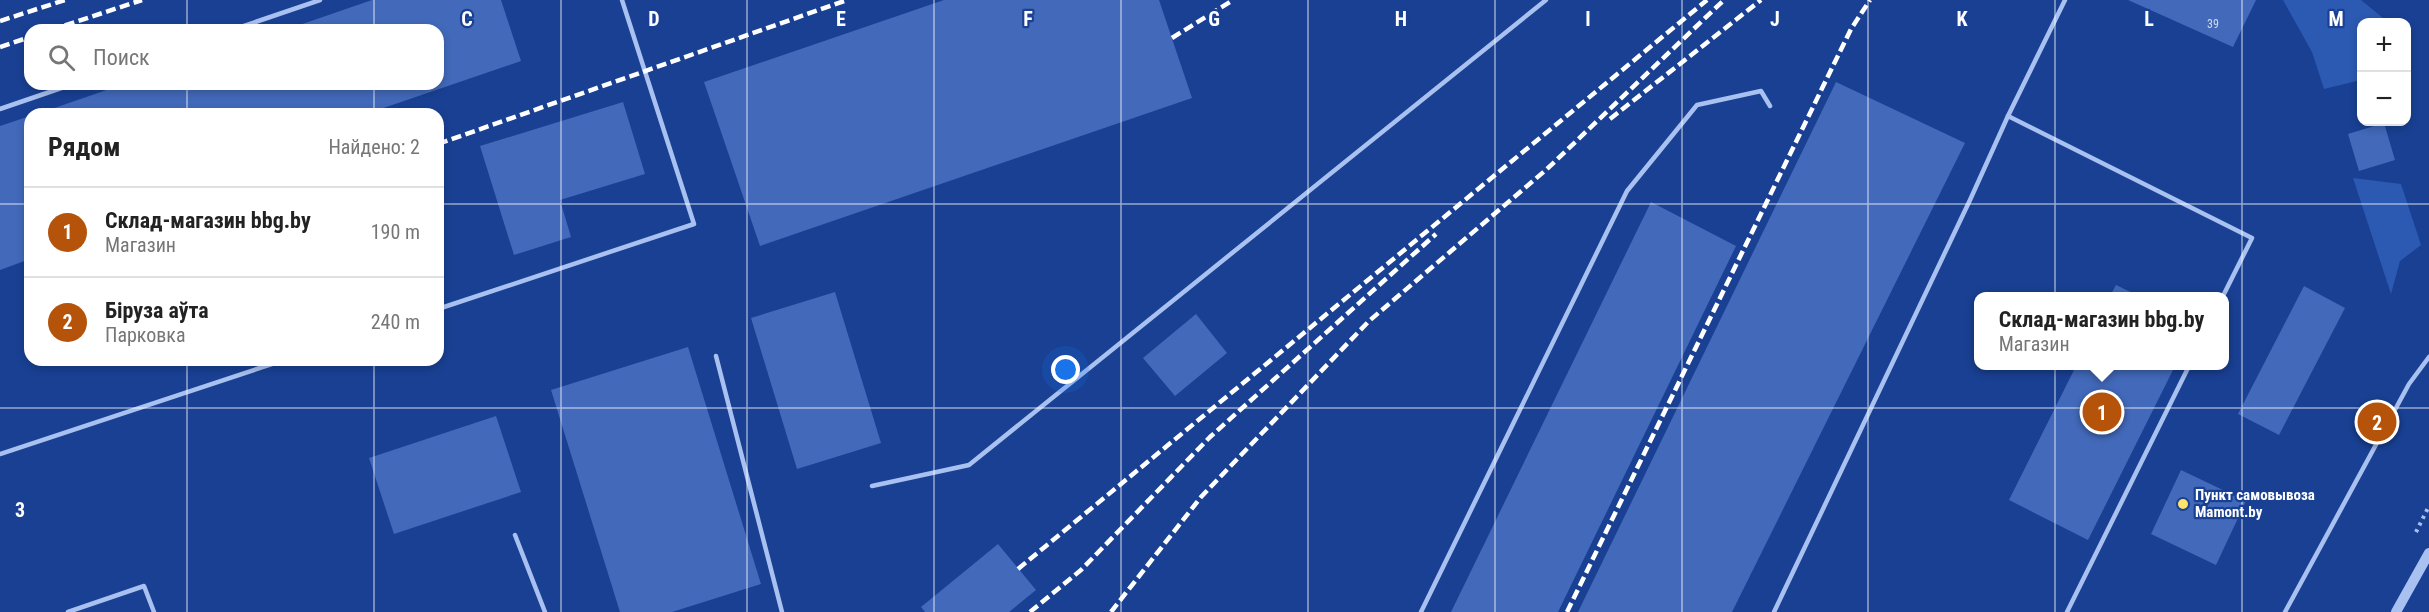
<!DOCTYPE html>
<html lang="ru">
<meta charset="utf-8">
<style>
:root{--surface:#fff;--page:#f6f6f6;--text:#222;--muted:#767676;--line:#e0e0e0;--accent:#b45309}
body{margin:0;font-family:"Roboto Condensed",sans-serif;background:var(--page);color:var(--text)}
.controls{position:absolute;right:18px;top:18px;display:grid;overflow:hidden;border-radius:12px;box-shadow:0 3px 9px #0003}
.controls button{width:54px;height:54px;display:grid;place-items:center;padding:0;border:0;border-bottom:2px solid var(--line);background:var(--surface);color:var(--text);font:30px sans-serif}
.you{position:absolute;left:1066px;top:370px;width:21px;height:21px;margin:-15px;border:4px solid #fff;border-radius:50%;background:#1a73e8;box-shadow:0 0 0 9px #1a73e833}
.badge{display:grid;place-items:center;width:39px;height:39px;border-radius:50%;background:var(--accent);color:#fff;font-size:20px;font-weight:700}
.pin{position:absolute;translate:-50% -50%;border:3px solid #fff;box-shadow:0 2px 6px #0006}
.popup{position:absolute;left:1974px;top:292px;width:255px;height:78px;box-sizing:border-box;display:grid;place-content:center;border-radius:12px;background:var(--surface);filter:drop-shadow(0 2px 4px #0005);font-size:20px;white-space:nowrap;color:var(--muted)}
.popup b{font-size:22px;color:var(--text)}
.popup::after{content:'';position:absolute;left:50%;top:100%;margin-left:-12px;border:12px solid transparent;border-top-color:var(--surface)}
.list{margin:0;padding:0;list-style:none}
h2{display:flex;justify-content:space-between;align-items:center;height:78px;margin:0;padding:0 24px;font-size:26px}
h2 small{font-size:20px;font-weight:400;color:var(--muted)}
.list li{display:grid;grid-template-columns:39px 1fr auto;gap:18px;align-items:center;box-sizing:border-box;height:90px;padding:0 24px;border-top:2px solid var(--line)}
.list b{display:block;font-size:22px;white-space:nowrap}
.list p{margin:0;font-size:20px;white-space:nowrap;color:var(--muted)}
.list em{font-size:20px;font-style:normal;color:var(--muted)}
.icon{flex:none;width:33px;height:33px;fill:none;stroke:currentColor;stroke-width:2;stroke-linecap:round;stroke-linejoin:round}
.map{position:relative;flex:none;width:2429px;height:612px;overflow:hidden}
.search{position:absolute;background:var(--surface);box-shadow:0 3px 9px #0003;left:24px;top:24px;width:420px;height:66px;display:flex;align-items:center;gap:15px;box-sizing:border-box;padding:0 21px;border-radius:18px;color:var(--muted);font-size:22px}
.panel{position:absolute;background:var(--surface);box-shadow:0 3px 9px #0003;left:24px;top:108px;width:420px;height:258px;border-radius:18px}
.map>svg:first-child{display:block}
</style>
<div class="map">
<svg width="2429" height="612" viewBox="0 0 2429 612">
<rect width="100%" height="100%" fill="#194093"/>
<g fill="#2c59b1">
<path d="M2283 0H2361L2388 22H2362L2361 80 2324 89 2312 52Z"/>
<path d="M2353 178 2401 184 2421 245 2400 261 2391 294Z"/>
</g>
<g fill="#4269ba">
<path d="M372 0H501L521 61 366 114H37L124 84H438V30H285Z"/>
<path d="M944 0H1159L1192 98 760 246 704 82Z"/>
<path d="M2128 0H2256L2233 47Z"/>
<path d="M1836 82 1965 143 1732 612H1578Z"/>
<path d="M623 102 645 174 560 200 571 237 514 255 480 146Z"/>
<path d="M30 116V259L0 270V126Z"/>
<path d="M2384 123 2395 160 2359 171 2348 134Z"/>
<path d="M1651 202 1736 246 1558 612H1451Z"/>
<path d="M2116 285 2139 296H2110Z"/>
<path d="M2304 286 2345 308 2279 435 2238 414Z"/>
<path d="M835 292 881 443 797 469 751 318Z"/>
<path d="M1196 314 1227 353 1175 396 1143 358Z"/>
<path d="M688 347 761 584 672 612H620L551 390Z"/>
<path d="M2076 366H2175L2088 540 2009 500Z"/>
<path d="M496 416 521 492 394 534 369 458Z"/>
<path d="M2181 470 2246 501 2216 565 2151 534Z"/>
<path d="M998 544 1036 590 1009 612H925L921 607Z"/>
</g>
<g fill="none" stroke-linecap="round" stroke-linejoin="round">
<path stroke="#a9c1f0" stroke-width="4" stroke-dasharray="3 4.5" stroke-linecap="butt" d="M2416 532 2429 506"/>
<g stroke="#a9c1f0" stroke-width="4.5">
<path d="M232 30 320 0"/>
<path d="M0 109 73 84"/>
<path d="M2008 116 2252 238 2223 296"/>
<path d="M438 309 694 224 622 0"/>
<path d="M716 356 782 612"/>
<path d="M0 454 284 360"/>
<path d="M872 486 969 465 1546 0"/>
<path d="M515 535 545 612"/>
<path d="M68 612 144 586 154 612"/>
<path d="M1421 612 1627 191 1697 105 1761 91 1770 106"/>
<path d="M1774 612 1970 200 2008 116 2065 0"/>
<path d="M2067 612 2189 366"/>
<path d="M2285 612 2409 384 2429 357"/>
</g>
<path stroke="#a9c1f0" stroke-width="10" d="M2396 612 2429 553"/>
<g stroke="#fff" stroke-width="4.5" stroke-dasharray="10 4.5" stroke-linecap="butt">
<path d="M0 21 65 0"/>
<path d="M51 30 142 0"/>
<path d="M1172 38 1233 0"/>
<path d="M0 47 30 37"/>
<path d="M1610 119 1761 0"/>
<path d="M438 144 847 0"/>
<path d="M1018 569 1707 0"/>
<path d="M1030 612 1081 570 1210 437 1436 234"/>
<path d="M1111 612 1201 497 1369 321 1547 169 1724 0"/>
<path d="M1567 612 1851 29 1870 0"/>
</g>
</g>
<path fill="none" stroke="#fff" stroke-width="1.5" stroke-opacity="0.55" d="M187 0V30M374 0V30M561 0V612M747 0V612M934 0V612M1121 0V612M1308 0V612M1495 0V612M1682 0V612M1868 0V612M2055 0V612M2242 0V612M187 84V114M374 84V114M0 204H30M438 204H2429M187 360V612M374 360V612M0 408H2429"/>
<circle fill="#ffe467" stroke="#194093" stroke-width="2" cx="2183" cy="504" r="6"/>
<g text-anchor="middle" stroke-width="4.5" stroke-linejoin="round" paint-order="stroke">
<g font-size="12" fill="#d0daee">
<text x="2213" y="28">39</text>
</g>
<g font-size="15" font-weight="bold" fill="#fff" stroke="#194093" text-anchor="start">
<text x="2195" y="500">Пункт самовывоза<tspan x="2195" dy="17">Mamont.by</tspan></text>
</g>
</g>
<g font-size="20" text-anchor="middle" font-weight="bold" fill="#fff" stroke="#194093" stroke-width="4.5" stroke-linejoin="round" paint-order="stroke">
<text x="467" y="26">C</text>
<text x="654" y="26">D</text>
<text x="841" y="26">E</text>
<text x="1028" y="26">F</text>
<text x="1214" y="26">G</text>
<text x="1401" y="26">H</text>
<text x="1588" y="26">I</text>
<text x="1775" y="26">J</text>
<text x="1962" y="26">K</text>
<text x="2149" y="26">L</text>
<text x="2336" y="26">M</text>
<text x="20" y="517">3</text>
</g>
</svg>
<div class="controls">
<button>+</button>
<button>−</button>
</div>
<div class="you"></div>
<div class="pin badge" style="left:2102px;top:412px">1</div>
<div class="popup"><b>Склад-магазин bbg.by</b>Магазин</div>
<div class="pin badge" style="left:2377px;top:422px">2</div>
<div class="search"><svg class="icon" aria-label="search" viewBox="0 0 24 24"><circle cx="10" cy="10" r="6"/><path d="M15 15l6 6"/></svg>Поиск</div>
<section class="panel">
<h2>Рядом<small>Найдено: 2</small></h2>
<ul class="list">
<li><span class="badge">1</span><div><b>Склад-магазин bbg.by</b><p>Магазин</p></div><em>190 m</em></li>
<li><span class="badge">2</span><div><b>Біруза аўта</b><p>Парковка</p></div><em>240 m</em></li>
</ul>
</section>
</div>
